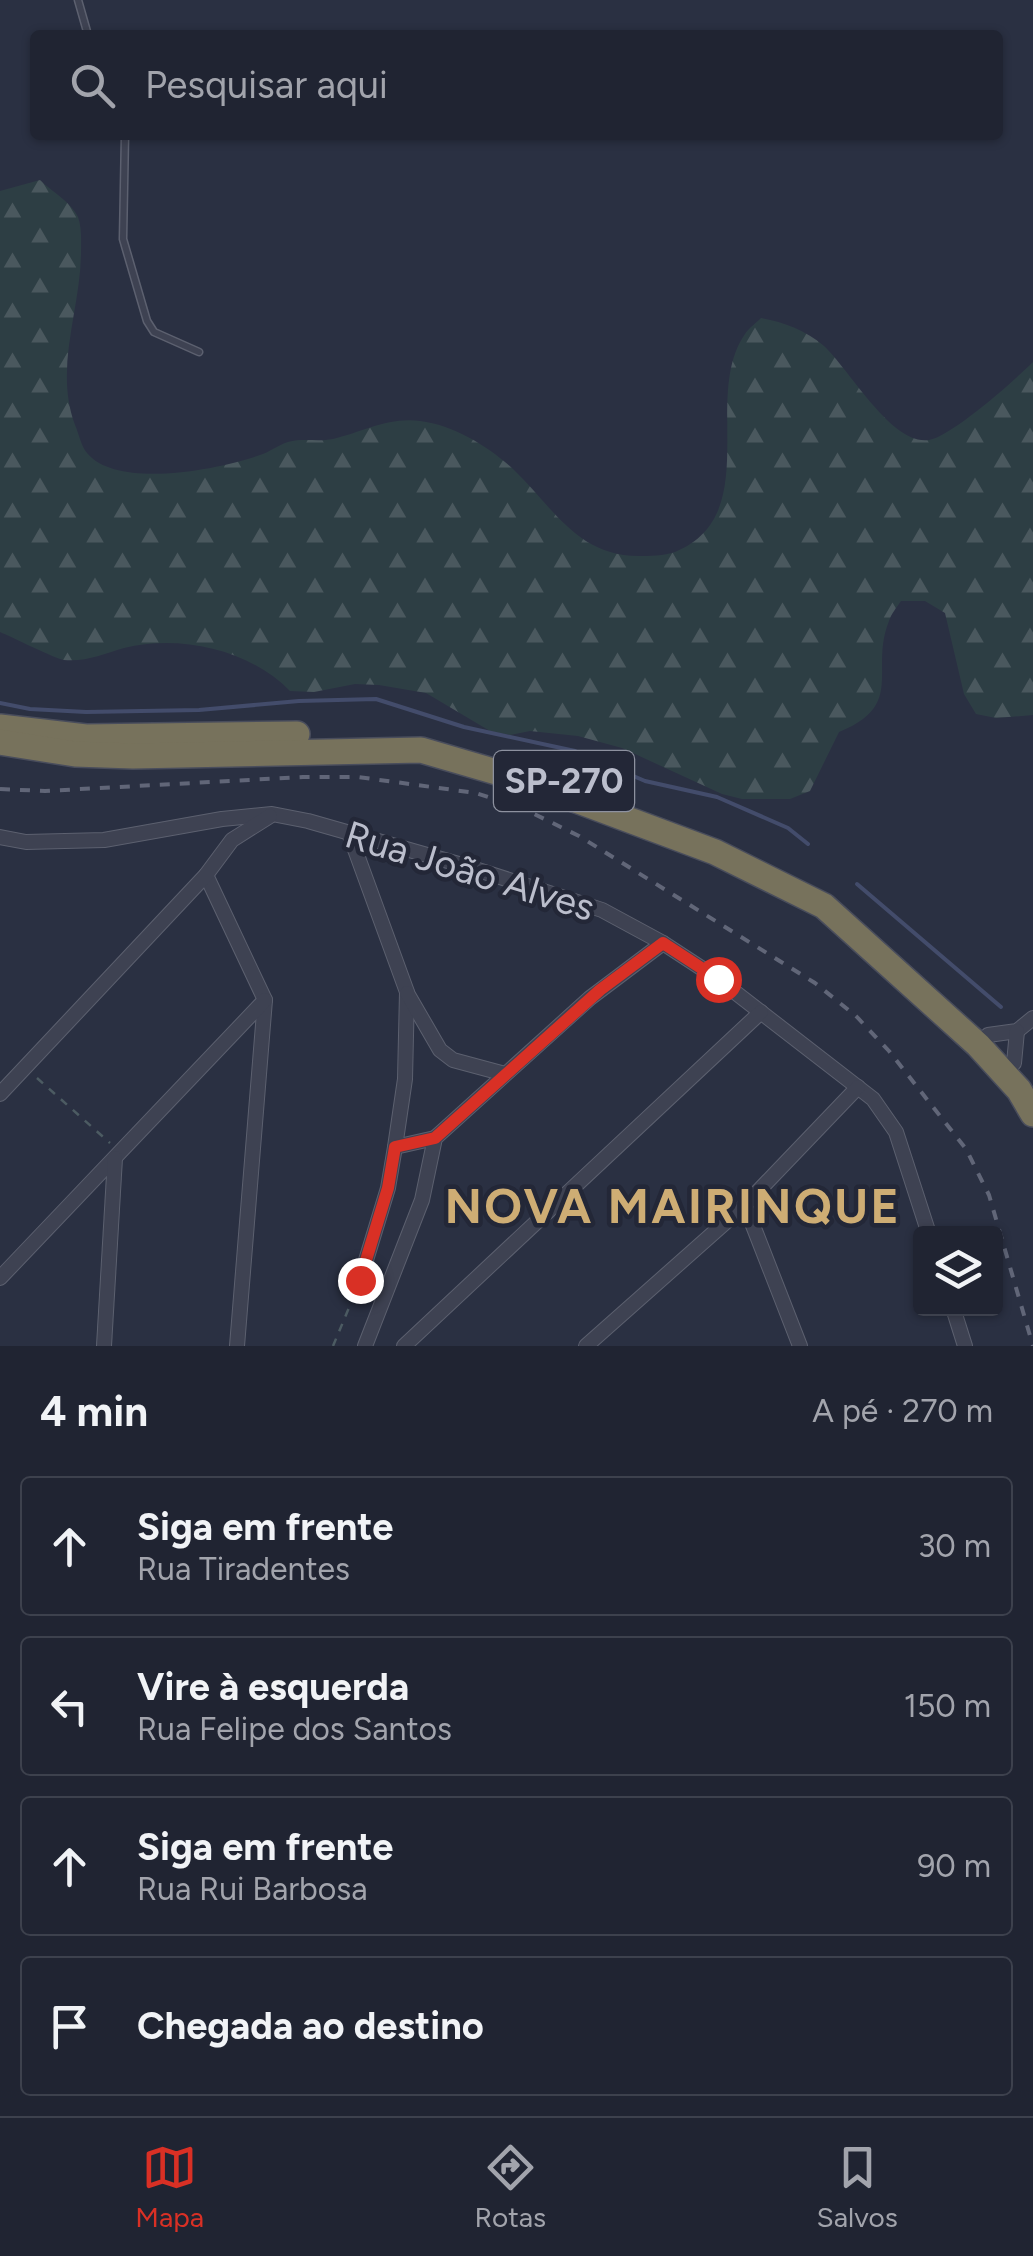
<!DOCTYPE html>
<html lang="pt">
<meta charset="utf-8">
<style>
:root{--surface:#202432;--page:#282c3a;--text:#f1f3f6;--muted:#a2a4ac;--line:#3d414d;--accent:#d93025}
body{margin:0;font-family:Figtree,sans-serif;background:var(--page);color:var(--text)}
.controls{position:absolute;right:30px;bottom:30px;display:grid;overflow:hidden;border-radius:10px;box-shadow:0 2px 8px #0004}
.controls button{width:90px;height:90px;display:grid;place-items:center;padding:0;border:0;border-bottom:2px solid var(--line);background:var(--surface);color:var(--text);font:50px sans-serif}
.stop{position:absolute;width:30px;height:30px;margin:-22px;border:8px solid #d93025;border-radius:50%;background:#fff}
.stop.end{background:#d93025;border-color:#fff;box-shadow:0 2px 10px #0008}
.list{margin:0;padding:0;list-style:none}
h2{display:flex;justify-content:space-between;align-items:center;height:130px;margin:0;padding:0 40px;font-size:42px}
h2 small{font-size:32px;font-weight:400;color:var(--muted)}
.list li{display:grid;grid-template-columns:65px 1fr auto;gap:30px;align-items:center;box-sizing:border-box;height:140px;margin:0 20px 20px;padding:0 20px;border:2px solid var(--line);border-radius:10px}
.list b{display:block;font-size:38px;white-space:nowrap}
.list p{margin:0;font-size:32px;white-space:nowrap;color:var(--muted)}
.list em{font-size:32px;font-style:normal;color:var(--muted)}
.icon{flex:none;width:55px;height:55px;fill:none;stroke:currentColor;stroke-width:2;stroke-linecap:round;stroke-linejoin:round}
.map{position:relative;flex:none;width:1033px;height:1346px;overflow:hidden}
.search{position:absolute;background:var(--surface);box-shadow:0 2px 8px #0004;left:30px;right:30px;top:30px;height:110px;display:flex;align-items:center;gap:25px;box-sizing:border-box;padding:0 35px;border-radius:10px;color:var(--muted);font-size:38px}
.sheet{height:770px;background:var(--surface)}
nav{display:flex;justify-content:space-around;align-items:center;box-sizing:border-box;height:140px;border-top:2px solid var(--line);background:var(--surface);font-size:28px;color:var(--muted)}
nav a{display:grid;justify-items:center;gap:5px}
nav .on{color:var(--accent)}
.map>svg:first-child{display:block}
</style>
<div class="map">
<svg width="1033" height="1346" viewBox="0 0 1033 1346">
<defs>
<pattern id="forest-firs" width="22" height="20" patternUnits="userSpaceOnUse" patternTransform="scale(2.5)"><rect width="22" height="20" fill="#2d3e44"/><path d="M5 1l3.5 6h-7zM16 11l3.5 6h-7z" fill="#4a585e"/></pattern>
</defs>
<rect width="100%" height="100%" fill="#2a3042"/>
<path fill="url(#forest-firs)" d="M40 180C51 191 71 202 78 217 82 228 81 243 81 254 80 312 54 368 75 425 79 434 81 446 87 453 117 490 221 469 260 455 270 452 278 445 288 442 303 438 318 442 333 439 363 432 388 417 420 421 454 425 489 447 513 469 552 506 577 556 638 556 650 556 664 556 675 552 765 515 701 397 745 334 749 328 756 323 761 318 783 322 806 330 824 346 849 369 892 446 929 440 952 436 1015 380 1033 362V715L996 718 976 714 964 694 945 613 925 601H901C897 607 891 614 889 621 869 670 906 705 839 732L810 791 790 799H742L722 794 622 748 578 736 530 731 510 735 490 731 426 693 379 685 355 684 314 692 290 691C250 650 181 634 124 648 103 654 86 662 64 660 56 659 12 637 0 632V191Z"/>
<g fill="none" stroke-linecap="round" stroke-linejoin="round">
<g stroke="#434c6b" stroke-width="4">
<path d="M0 703 30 709 86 712 199 710 299 701 376 699 464 727 575 751 645 781 717 797 788 828 808 844"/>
<path d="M857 884 1001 1007"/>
</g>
<defs>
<g id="lane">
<path d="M78 0 88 35"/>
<path d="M125 135 123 239 147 321 154 332 199 352"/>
</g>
<g id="street">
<path d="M349 833 407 992 405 1079 395 1147 388 1188 360 1280"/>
<path d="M0 837 26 842 104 840 222 819 272 814 308 821 469 867 602 910 663 943 718 979 873 1099 896 1132 929 1234"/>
<path d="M206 875 265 1000 237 1346"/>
<path d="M407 993 440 1050 453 1060 505 1074"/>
<path d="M988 1035 1017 1031 1033 1018"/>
<path d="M1014 1063 1017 1031"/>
<path d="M0 1094 206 875 232 840 270 816"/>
<path d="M395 1147 435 1138"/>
<path d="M745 1205 800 1346"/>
<path d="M0 1278 265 1000"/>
<path d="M953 1308 965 1346"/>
<path d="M104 1346 115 1158"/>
<path d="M365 1346 422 1200 435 1138 590 998 663 943"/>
<path d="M404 1346 761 1012"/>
<path d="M586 1346 745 1205 858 1087"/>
</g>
<g id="highway">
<path d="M0 727 86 737 297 734"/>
<path d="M0 742 75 754 133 756 421 750 517 778 715 852 824 906 978 1045 1019 1090 1033 1114"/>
</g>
</defs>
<use href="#lane" stroke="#5c606f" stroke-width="9"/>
<use href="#street" stroke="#5c606f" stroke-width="16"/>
<use href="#highway" stroke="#494d5c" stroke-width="28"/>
<g stroke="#4c5b62" stroke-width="2.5" stroke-dasharray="8 8" stroke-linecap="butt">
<path d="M37 1078 110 1143"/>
<path d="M333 1346 356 1291"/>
</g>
<use href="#lane" stroke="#3e4252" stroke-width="6"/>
<use href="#street" stroke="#3e4252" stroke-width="14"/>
<use href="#highway" stroke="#77725c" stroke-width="25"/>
<path stroke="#616678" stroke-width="4" stroke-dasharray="10 10" stroke-linecap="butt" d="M0 789 45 791 303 777H358L476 793 524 809 579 836 815 983 856 1016 889 1051 966 1149 989 1195 1033 1346"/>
</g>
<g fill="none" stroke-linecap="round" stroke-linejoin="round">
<path stroke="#d93025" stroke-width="12" d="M360 1280 388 1188 395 1147 435 1138 600 990 663 943 718 979"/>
</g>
<g text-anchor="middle" stroke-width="9" stroke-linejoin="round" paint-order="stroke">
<rect fill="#232737" stroke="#8d919f" stroke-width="2.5" x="494" y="751" width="140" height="60" rx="8"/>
<g font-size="35" font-weight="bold" fill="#bbbecc">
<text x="564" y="793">SP-270</text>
</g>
<g font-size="38" fill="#bbbecc" stroke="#232737">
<text transform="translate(470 871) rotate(17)" y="13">Rua João Alves</text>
</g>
<g font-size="48" font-weight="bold" letter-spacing="2.5" fill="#cead74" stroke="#232737">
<text x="673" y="1223">NOVA MAIRINQUE</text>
</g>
</g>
</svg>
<div class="controls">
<button><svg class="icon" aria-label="layers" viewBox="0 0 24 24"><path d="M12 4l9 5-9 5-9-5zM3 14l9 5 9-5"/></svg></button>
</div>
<div class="stop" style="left:718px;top:979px"></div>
<div class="stop end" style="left:360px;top:1280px"></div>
<div class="search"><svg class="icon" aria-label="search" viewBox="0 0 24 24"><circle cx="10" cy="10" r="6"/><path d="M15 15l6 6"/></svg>Pesquisar aqui</div>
</div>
<section class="sheet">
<h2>4 min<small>A pé · 270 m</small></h2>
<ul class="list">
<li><svg class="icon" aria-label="ahead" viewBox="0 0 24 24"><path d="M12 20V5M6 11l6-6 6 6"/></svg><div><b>Siga em frente</b><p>Rua Tiradentes</p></div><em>30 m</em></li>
<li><svg class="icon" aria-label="left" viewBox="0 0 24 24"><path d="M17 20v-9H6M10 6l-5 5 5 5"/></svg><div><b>Vire à esquerda</b><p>Rua Felipe dos Santos</p></div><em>150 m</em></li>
<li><svg class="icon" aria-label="ahead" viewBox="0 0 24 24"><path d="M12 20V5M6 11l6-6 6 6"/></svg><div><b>Siga em frente</b><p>Rua Rui Barbosa</p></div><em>90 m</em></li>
<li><svg class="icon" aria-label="arrive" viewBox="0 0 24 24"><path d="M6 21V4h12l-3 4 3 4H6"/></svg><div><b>Chegada ao destino</b></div></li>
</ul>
</section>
<nav>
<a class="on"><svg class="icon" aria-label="map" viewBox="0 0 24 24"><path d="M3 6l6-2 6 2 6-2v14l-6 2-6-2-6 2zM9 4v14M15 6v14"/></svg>Mapa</a>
<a><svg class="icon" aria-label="directions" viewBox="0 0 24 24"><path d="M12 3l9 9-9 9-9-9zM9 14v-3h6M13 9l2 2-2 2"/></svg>Rotas</a>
<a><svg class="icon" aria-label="saved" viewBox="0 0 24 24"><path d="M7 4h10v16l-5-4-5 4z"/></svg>Salvos</a>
</nav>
